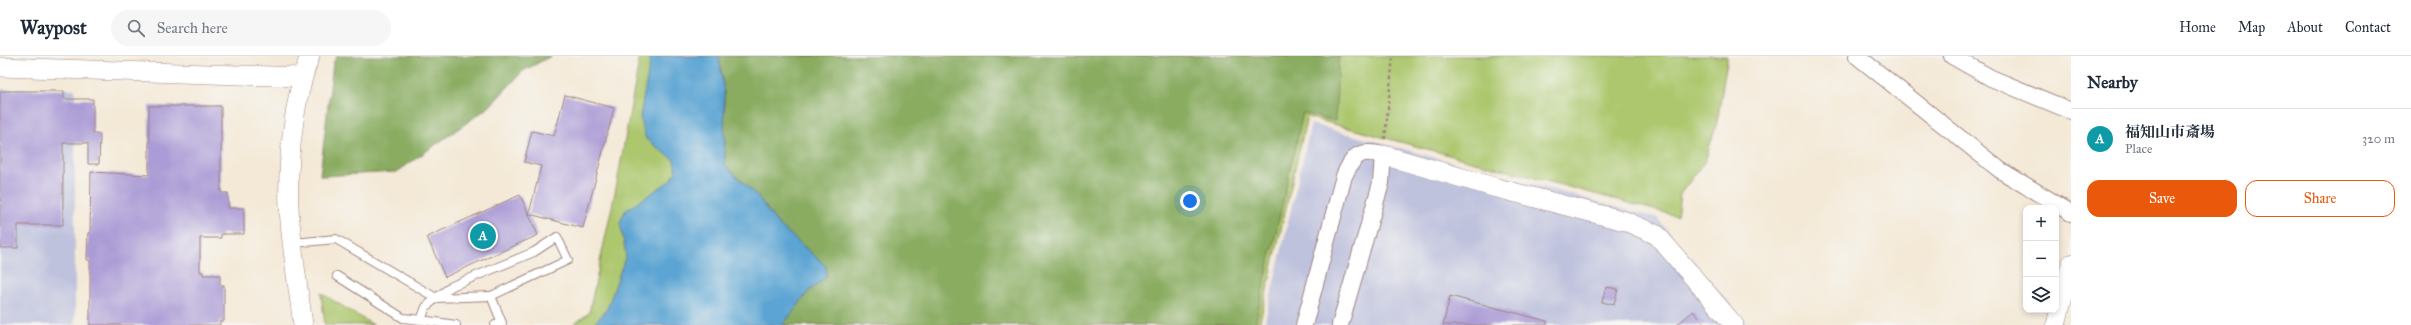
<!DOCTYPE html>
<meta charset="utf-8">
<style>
:root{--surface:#fff;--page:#f6f6f7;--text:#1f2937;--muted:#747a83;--line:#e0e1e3;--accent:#ea580c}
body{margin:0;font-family:"IM FELL Great Primer","Noto Serif JP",serif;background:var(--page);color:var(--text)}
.controls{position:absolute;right:12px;bottom:12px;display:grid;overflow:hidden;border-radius:8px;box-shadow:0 2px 6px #0003}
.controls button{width:36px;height:36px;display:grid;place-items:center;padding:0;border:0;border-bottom:1px solid var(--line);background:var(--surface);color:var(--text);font:20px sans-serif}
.you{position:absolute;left:1190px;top:145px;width:14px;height:14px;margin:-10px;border:3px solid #fff;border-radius:50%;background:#1a73e8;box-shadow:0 0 0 6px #1a73e833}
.badge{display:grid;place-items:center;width:26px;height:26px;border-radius:50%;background:var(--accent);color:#fff;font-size:13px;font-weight:700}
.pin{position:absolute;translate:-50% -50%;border:2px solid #fff;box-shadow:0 1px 4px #0006}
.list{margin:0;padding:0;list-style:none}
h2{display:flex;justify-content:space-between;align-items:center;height:52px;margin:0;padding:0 16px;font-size:17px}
h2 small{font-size:13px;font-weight:400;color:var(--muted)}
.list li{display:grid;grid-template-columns:26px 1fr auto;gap:12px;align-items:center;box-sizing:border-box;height:60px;padding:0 16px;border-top:1px solid var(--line)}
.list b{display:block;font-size:15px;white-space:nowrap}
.list p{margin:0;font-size:13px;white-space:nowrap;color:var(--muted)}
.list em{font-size:13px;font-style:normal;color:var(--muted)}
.actions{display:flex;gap:8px;padding:12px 16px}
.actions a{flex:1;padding:9px 0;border:1px solid var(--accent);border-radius:12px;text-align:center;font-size:14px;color:var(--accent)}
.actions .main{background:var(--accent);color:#fff}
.icon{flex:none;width:22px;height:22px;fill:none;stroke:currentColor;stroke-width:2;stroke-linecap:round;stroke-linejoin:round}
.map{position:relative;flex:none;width:2071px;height:269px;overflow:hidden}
header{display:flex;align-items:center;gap:24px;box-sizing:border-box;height:56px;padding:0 20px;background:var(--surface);border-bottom:1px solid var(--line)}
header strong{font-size:19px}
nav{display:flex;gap:22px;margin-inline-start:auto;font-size:14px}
.search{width:280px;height:36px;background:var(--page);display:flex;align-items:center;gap:10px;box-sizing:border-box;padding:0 14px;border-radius:22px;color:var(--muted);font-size:15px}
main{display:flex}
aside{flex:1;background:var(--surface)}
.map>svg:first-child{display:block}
</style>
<header>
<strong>Waypost</strong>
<div class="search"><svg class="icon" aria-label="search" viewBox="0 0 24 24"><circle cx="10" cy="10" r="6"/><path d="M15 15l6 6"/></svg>Search here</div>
<nav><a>Home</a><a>Map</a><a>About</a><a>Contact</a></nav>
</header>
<main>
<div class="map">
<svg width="2071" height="269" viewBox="0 0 2071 269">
<rect width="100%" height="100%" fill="#f6f6f2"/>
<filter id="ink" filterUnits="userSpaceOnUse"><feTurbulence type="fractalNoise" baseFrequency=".025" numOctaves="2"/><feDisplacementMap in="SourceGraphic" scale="8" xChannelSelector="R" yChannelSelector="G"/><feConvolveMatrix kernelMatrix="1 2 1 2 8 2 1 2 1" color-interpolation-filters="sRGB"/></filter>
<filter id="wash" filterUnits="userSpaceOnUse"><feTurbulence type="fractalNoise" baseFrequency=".012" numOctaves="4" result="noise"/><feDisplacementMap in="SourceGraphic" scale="16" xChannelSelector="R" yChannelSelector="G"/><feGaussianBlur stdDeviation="0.9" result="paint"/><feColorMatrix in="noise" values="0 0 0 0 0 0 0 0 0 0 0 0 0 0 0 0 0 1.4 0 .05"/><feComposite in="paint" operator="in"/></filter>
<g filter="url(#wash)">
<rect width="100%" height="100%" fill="#f4e9d7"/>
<g fill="#bfc2dd">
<rect x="0" y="33" width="75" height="236"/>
<path d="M1311 68 1657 162 1748 269H1264Z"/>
</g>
<g fill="#acc76d" stroke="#7b734c">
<path d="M640 0H1727V5L1717 66 1705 105 1680 138 1677 160 1307 61 1259 269H573L589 257 617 127Z"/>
<path d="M321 237 370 267 374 269H325Z"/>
</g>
<g fill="#89ac60" stroke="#6a6646">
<path d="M337 0H551L523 15 489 51 397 116 323 120 320 119 333 7Z"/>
<path d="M719 0H1339L1335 65 1303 57 1255 269H783L808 236 826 221V210L777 167 758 141 725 109 724 37Z"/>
</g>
<path fill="#5ca4d3" stroke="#53627f" d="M651 0H719L724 37 725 109 758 141 777 167 826 210V221L808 236 783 269H593L607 253 626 199 620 166 625 155 671 124 676 115 674 104 646 83 640 61Z"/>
<g id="blocks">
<g fill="#ab9bd6">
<path d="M0 35H64V43H93V78H100L99 108H88V87H63V169H18V192H0Z"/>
<path d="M565 39 614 52 583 172 529 158 541 110 524 106 532 75 554 80Z"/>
<path d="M149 50H221V137H228V152H244V178H221V182H200V216H203V219H220V229H224V265H220V269H90V204H87L88 177H90L91 116 149 119Z"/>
<path d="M520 139 538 179 445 221 427 181Z"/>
<path d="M1606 231 1618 233 1614 249 1602 246Z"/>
<path d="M1450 240 1547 265V269H1443Z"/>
<path d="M1693 255 1705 269H1677Z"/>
</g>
</g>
</g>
<g filter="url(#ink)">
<use href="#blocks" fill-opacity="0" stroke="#9f8481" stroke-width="1"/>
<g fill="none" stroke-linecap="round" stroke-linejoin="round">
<defs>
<g id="service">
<path d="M294 187 336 183 436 242 426 251 421 264 403 262 337 220"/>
<path d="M436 242 452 230 534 196 557 181 568 204 491 240"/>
<path d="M436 242 491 240 502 267 495 269"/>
<path d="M421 264 456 269"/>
</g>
<g id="minor">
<path d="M1857 0 2000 114 2071 157"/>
<path d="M1952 0 1991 22 2071 55"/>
<path d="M1304 269 1344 120C1354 99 1359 93 1383 99L1381 127 1340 269"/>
</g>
<g id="tertiary">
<path d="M0 11 302 21"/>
<path d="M1383 99 1497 132 1625 165 1657 179 1734 269"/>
<path d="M303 269C298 230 291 190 289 151 287 106 294 41 310 0"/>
<path d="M2056 269 2071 208"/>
</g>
</defs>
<use href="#service" stroke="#9f8481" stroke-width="10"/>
<use href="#minor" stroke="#9f8481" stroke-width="18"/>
<use href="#tertiary" stroke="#9f8481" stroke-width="20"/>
<path stroke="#9f8481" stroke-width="2.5" stroke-dasharray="3 3" stroke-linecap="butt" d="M1385 83 1393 0"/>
<use href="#service" stroke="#fff" stroke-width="8"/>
<use href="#minor" stroke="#fff" stroke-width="16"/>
<use href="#tertiary" stroke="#fff" stroke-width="19"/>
</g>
</g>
</svg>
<div class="controls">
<button>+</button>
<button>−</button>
<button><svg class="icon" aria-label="layers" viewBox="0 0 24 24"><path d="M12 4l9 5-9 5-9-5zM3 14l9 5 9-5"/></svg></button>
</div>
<div class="you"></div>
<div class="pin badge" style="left:483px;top:180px;background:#0f9aa8">A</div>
</div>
<aside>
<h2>Nearby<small></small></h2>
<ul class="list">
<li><span class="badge" style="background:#0f9aa8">A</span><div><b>福知山市斎場</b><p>Place</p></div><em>320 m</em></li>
</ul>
<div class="actions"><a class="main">Save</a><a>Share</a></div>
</aside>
</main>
